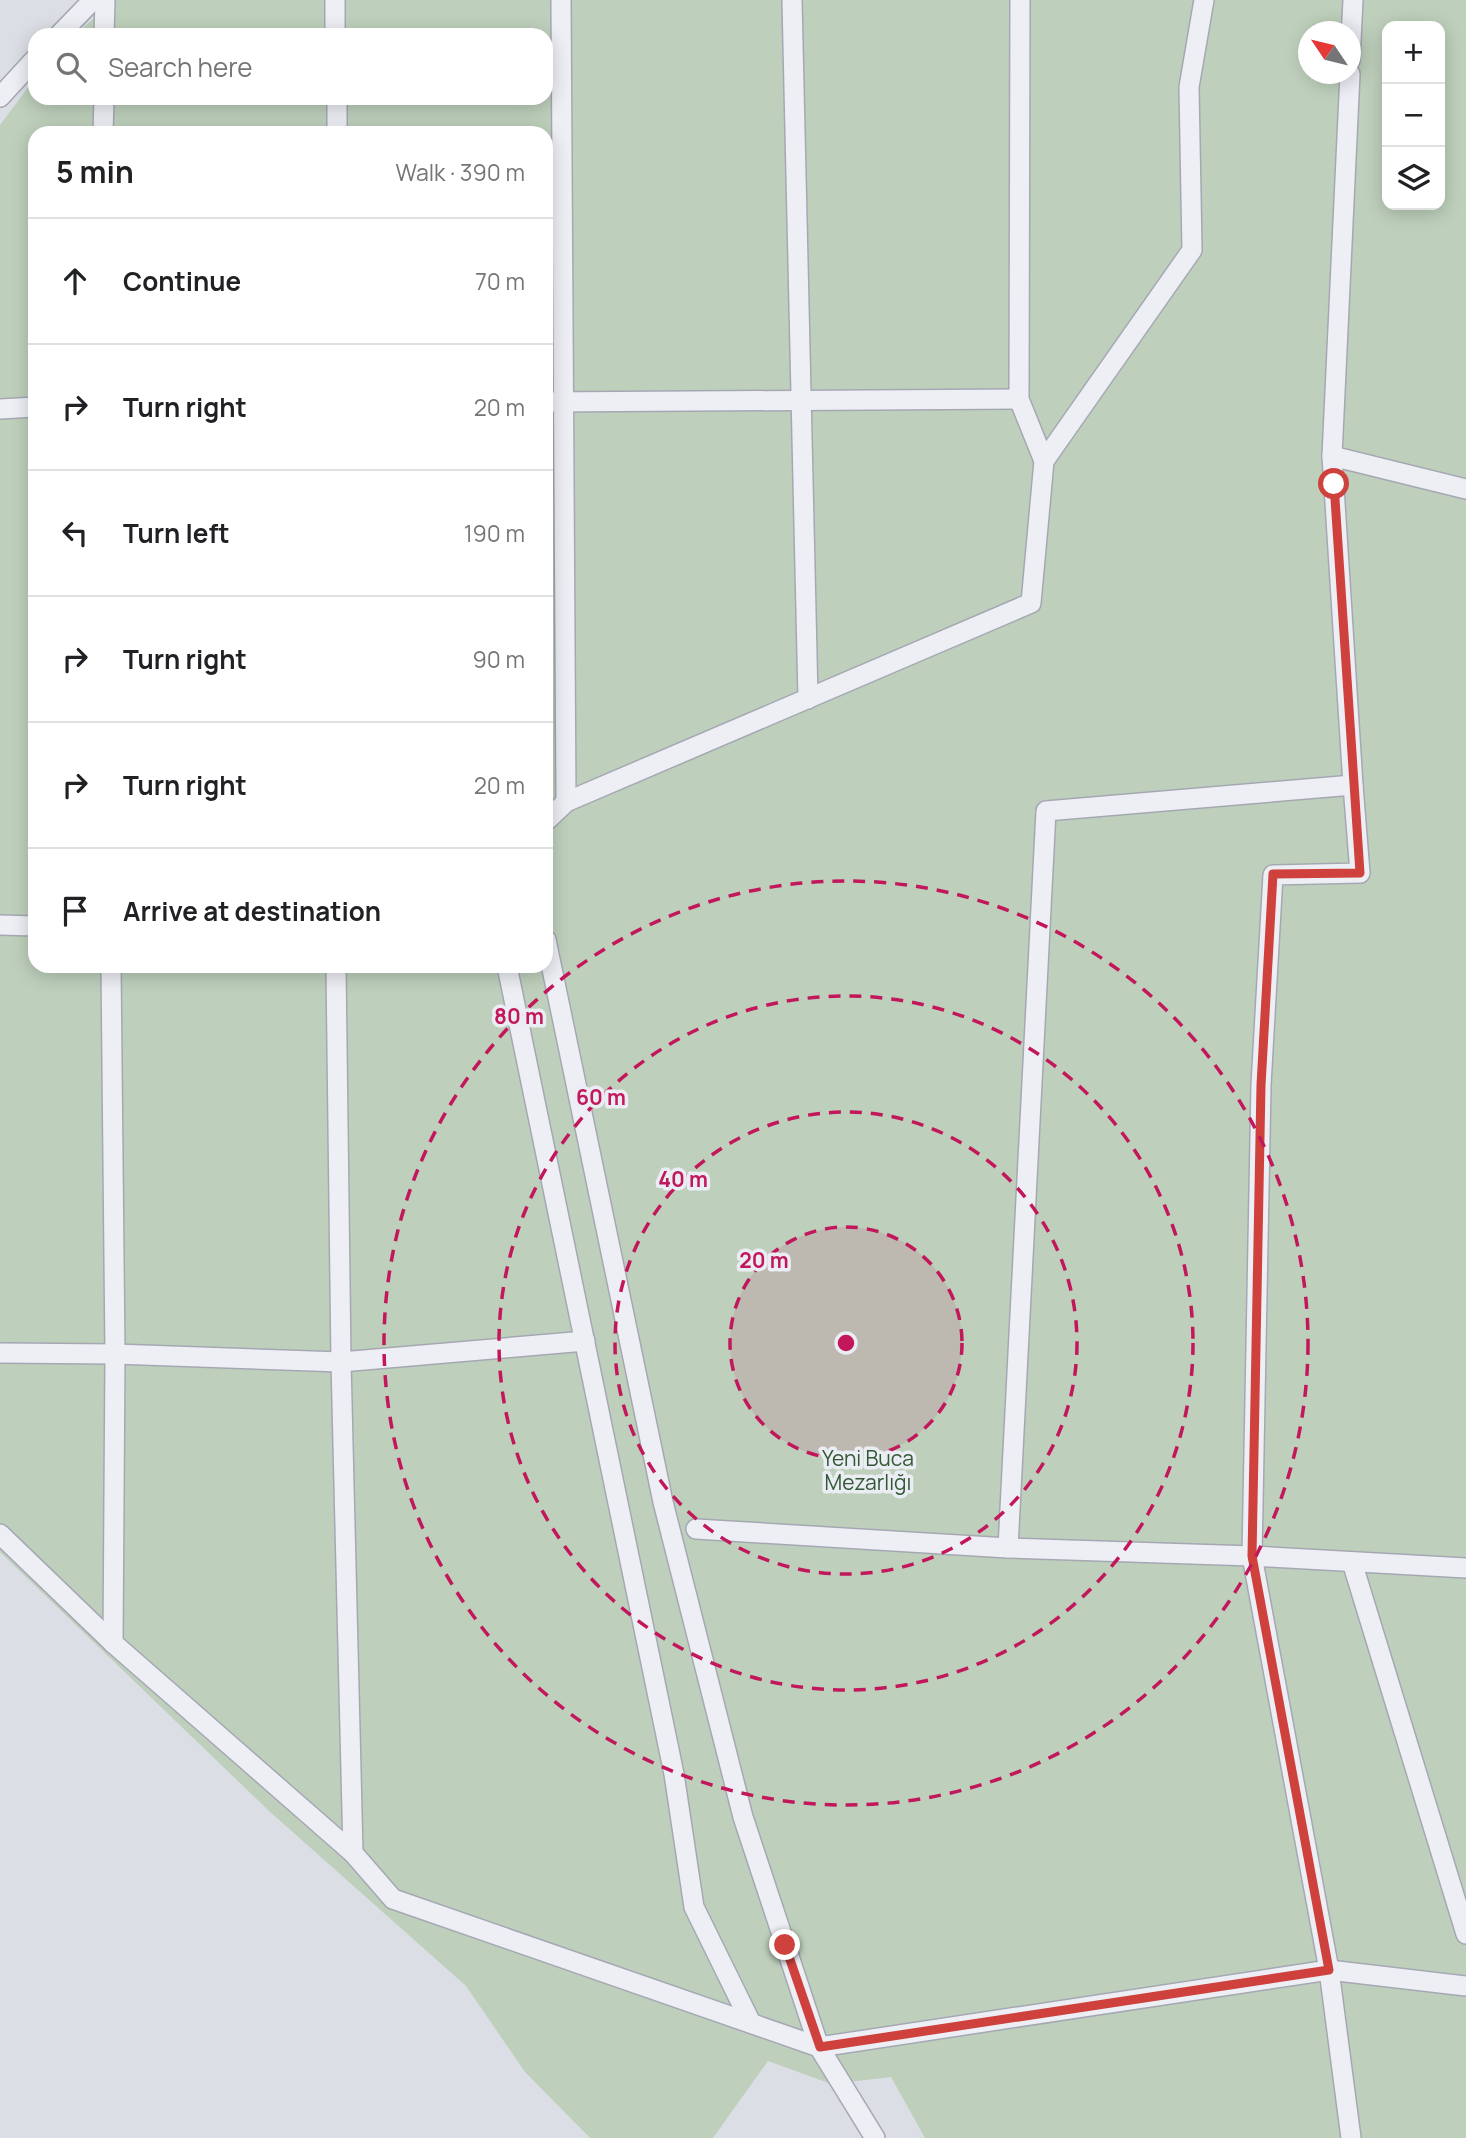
<!DOCTYPE html>
<meta charset="utf-8">
<style>
:root{--surface:#fff;--page:#f2f2f2;--text:#202124;--muted:#757577;--line:#e0e0e0}
body{margin:0;font-family:Manrope,sans-serif;background:var(--page);color:var(--text)}
.controls{position:absolute;right:21px;top:21px;display:grid;overflow:hidden;border-radius:14px;box-shadow:0 4px 18px #0003}
.controls button{width:63px;height:63px;display:grid;place-items:center;padding:0;border:0;border-bottom:2px solid var(--line);background:var(--surface);color:var(--text);font:35px sans-serif}
.compass{position:absolute;left:1298px;top:21px;width:63px;height:63px;border-radius:50%;background:var(--surface);box-shadow:0 4px 18px #0003;rotate:305deg}
.stop{position:absolute;width:21px;height:21px;margin:-16px;border:5px solid #cf413d;border-radius:50%;background:#fff}
.stop.end{background:#cf413d;border-color:#fff;box-shadow:0 2px 7px #0008}
.list{margin:0;padding:0;list-style:none}
h2{display:flex;justify-content:space-between;align-items:center;height:91px;margin:0;padding:0 28px;font-size:30px}
h2 small{font-size:23px;font-weight:400;color:var(--muted)}
.list li{display:grid;grid-template-columns:46px 1fr auto;gap:21px;align-items:center;box-sizing:border-box;height:126px;padding:0 28px;border-top:2px solid var(--line)}
.list b{display:block;font-size:26px;white-space:nowrap}
.list em{font-size:23px;font-style:normal;color:var(--muted)}
.icon{flex:none;width:38px;height:38px;fill:none;stroke:currentColor;stroke-width:2;stroke-linecap:round;stroke-linejoin:round}
.map{position:relative;flex:none;width:1466px;height:2138px;overflow:hidden}
.search{position:absolute;background:var(--surface);box-shadow:0 4px 18px #0003;left:28px;top:28px;width:525px;height:77px;display:flex;align-items:center;gap:18px;box-sizing:border-box;padding:0 24px;border-radius:21px;color:var(--muted);font-size:26px}
.panel{position:absolute;background:var(--surface);box-shadow:0 4px 18px #0003;left:28px;top:126px;width:525px;height:847px;border-radius:21px}
.map>svg:first-child{display:block}
</style>
<div class="map">
<svg width="1466" height="2138" viewBox="0 0 1466 2138">
<rect width="100%" height="100%" fill="#dcdee6"/>
<path fill="#bed0bc" fill-rule="evenodd" d="M114 0H1466V2138H925L891 2077 831 2084 768 2061 713 2138H590L525 2072 466 1986 269 1811 0 1552V125L35 78V98H546V35H75ZM1387 26H1440V205H1387ZM1308 32H1350V74H1308ZM35 133H546V966H35Z"/>
<g fill="none" stroke-linecap="round" stroke-linejoin="round">
<defs>
<g id="service">
<path d="M335 0V35"/>
<path d="M561 0 566 802"/>
<path d="M792 0 808 699"/>
<path d="M1020 0 1019 399 1044 461"/>
<path d="M59 35 93 0"/>
<path d="M104 35 105 0"/>
<path d="M1350 60 1353 0"/>
<path d="M1350 74 1332 456 1353 785"/>
<path d="M0 97 35 59"/>
<path d="M337 98V133"/>
<path d="M103 133 104 98"/>
<path d="M546 402 1019 399"/>
<path d="M0 409 35 407"/>
<path d="M1332 456 1466 489"/>
<path d="M546 821 566 802 1031 603 1044 461 1192 250 1189 87 1204 0"/>
<path d="M0 925 35 926"/>
<path d="M546 940 663 1502 743 1817 819 2047 875 2138"/>
<path d="M111 966 115 1354 113 1643"/>
<path d="M336 966 341 1362 353 1853"/>
<path d="M507 966 674 1774 694 1907 751 2023"/>
<path d="M0 1353 115 1354 341 1362 585 1341"/>
<path d="M696 1529 1008 1548 1252 1556 1466 1568"/>
<path d="M0 1534 113 1643 353 1853 393 1899 819 2047 1329 1970 1466 1986"/>
<path d="M1008 1548 1046 811 1353 785 1360 873 1273 875 1261 1085 1252 1556 1329 1970 1351 2138"/>
<path d="M1352 1562 1466 1934"/>
</g>
</defs>
<use href="#service" stroke="#a5a8b3" stroke-width="22"/>
<use href="#service" stroke="#eeeff5" stroke-width="19"/>
</g>
<g fill="none" stroke-linecap="round" stroke-linejoin="round">
<path stroke="#cf413d" stroke-width="9" d="M785 1945 820 2047 1329 1970 1252 1556 1261 1085 1273 874 1360 873 1334 484"/>
</g>
<circle cx="846" cy="1343" r="116" fill="#c2185b" fill-opacity=".12"/>
<g fill="none" stroke="#c2185b" stroke-width="3.5" stroke-dasharray="12 9">
<circle cx="846" cy="1343" r="116"/>
<circle cx="846" cy="1343" r="231"/>
<circle cx="846" cy="1343" r="347"/>
<circle cx="846" cy="1343" r="462"/>
</g>
<g text-anchor="middle" stroke-width="7" stroke-linejoin="round" paint-order="stroke">
<g font-size="21" fill="#335833" stroke="#ebedf4">
<text x="868" y="1466">Yeni Buca<tspan x="868" dy="24">Mezarlığı</tspan></text>
</g>
</g>
<circle cx="846" cy="1343" r="10" fill="#c2185b" stroke="#ebedf4" stroke-width="3.5"/>
<g font-size="21" text-anchor="middle" font-weight="bold" fill="#c2185b" stroke="#ebedf4" stroke-width="7" stroke-linejoin="round" paint-order="stroke">
<text x="519" y="1024">80 m</text>
<text x="601" y="1105">60 m</text>
<text x="683" y="1187">40 m</text>
<text x="764" y="1268">20 m</text>
</g>
</svg>
<div class="controls">
<button>+</button>
<button>−</button>
<button><svg class="icon" aria-label="layers" viewBox="0 0 24 24"><path d="M12 4l9 5-9 5-9-5zM3 14l9 5 9-5"/></svg></button>
</div>
<svg class="compass" viewBox="-18 -18 36 36"><path d="M0-13l5 13h-10z" fill="#e53935"/><path d="M0 13l5-13h-10z" fill="#757577"/></svg>
<div class="stop" style="left:1334px;top:484px"></div>
<div class="stop end" style="left:785px;top:1945px"></div>
<div class="search"><svg class="icon" aria-label="search" viewBox="0 0 24 24"><circle cx="10" cy="10" r="6"/><path d="M15 15l6 6"/></svg>Search here</div>
<section class="panel">
<h2>5 min<small>Walk · 390 m</small></h2>
<ul class="list">
<li><svg class="icon" aria-label="ahead" viewBox="0 0 24 24"><path d="M12 20V5M6 11l6-6 6 6"/></svg><div><b>Continue</b></div><em>70 m</em></li>
<li><svg class="icon" aria-label="right" viewBox="0 0 24 24"><path d="M7 20v-9h11M14 6l5 5-5 5"/></svg><div><b>Turn right</b></div><em>20 m</em></li>
<li><svg class="icon" aria-label="left" viewBox="0 0 24 24"><path d="M17 20v-9H6M10 6l-5 5 5 5"/></svg><div><b>Turn left</b></div><em>190 m</em></li>
<li><svg class="icon" aria-label="right" viewBox="0 0 24 24"><path d="M7 20v-9h11M14 6l5 5-5 5"/></svg><div><b>Turn right</b></div><em>90 m</em></li>
<li><svg class="icon" aria-label="right" viewBox="0 0 24 24"><path d="M7 20v-9h11M14 6l5 5-5 5"/></svg><div><b>Turn right</b></div><em>20 m</em></li>
<li><svg class="icon" aria-label="arrive" viewBox="0 0 24 24"><path d="M6 21V4h12l-3 4 3 4H6"/></svg><div><b>Arrive at destination</b></div></li>
</ul>
</section>
</div>
